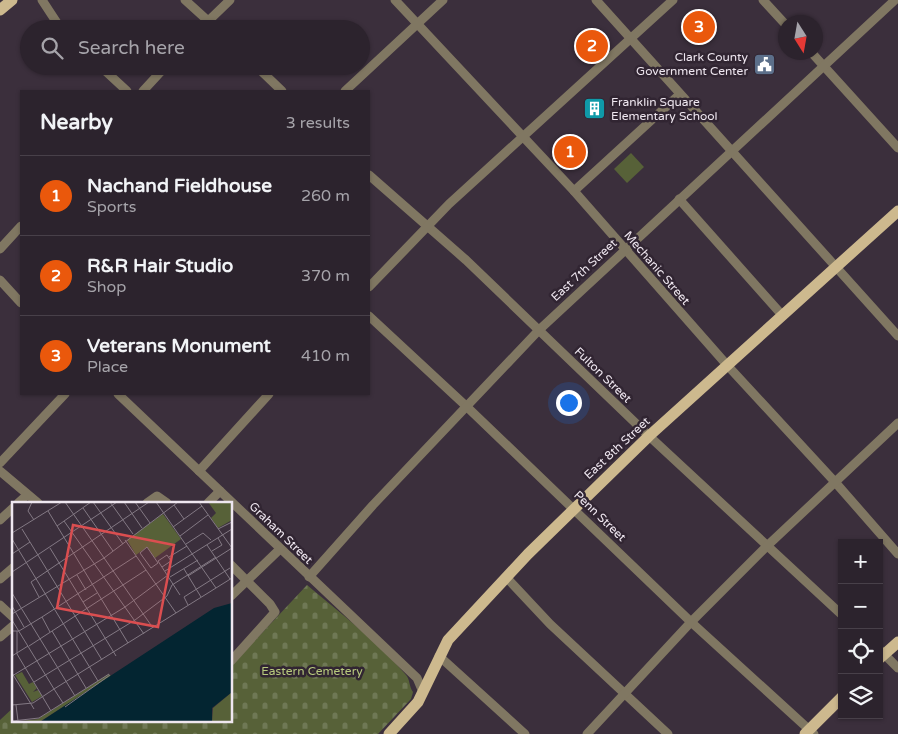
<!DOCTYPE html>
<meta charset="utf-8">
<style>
:root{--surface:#2c232d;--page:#342b35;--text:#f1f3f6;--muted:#a6a4aa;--line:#484049;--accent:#ea580c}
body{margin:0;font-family:"Varela Round",sans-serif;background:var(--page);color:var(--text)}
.controls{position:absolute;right:15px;bottom:15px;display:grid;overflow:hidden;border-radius:0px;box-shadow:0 1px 4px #0004}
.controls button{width:45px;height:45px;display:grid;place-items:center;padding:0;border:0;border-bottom:1px solid var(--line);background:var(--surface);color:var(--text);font:25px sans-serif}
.compass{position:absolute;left:778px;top:15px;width:45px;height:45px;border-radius:50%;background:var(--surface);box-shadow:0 1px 4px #0004;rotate:169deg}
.you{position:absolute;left:568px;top:402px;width:18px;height:18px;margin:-12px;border:4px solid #fff;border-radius:50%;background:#1a73e8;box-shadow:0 0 0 8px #1a73e833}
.badge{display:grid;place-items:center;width:32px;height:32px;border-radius:50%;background:var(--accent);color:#fff;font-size:16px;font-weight:700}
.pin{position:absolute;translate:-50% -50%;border:2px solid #fff;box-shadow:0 1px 5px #0006}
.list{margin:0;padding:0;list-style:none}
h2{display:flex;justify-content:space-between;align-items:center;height:65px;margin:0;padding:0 20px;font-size:21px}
h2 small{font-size:16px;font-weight:400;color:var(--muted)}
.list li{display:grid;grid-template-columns:32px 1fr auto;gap:15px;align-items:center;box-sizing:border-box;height:80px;padding:0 20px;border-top:1px solid var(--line)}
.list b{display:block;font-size:19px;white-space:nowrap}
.list p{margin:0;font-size:16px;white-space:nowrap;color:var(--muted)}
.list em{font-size:16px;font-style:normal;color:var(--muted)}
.icon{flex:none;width:28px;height:28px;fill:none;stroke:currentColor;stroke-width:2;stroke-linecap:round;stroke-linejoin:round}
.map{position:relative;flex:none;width:898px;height:734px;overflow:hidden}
.search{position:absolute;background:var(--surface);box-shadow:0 1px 4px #0004;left:20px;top:20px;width:350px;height:55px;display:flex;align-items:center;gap:12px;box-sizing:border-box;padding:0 18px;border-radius:28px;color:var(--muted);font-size:19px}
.panel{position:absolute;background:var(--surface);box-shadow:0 1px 4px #0004;left:20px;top:90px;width:350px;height:305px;border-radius:0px}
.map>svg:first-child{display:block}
</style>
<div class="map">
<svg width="898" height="734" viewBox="0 0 898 734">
<defs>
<pattern id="cemetery-stones" width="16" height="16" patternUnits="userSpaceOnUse" patternTransform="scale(1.25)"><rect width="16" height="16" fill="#576138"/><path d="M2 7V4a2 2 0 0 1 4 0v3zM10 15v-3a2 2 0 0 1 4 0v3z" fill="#6f7855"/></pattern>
</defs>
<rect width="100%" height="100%" fill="#3b2f3c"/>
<path fill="url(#cemetery-stones)" d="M307 585C340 613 377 641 406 675 410 679 409 687 413 692L411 699 378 734H0V720L14 707V720H231V666Z"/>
<path fill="#576138" d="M631 153 644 167 627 183 614 169Z"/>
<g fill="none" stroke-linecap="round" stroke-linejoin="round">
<g stroke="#807762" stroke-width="9">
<path d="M42 0 61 29"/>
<path d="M185 0 217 29"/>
<path d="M395 0 574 191 727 365 835 482 898 554"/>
<path d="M596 0 898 336"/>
<path d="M763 0 786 25"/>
<path d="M200 29 230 0"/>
<path d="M811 52 898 148"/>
<path d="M100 66 127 91"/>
<path d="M256 66 282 91"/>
<path d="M143 91 166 66"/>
<path d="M345 91 443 0"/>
<path d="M369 175 466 260 649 436 842 615"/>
<path d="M574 191 680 94"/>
<path d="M679 199 782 315"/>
<path d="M0 249 21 226"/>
<path d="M0 280 21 303"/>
<path d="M369 287 449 204 673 0"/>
<path d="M369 316 466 406 691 622 814 734"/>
<path d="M118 394 417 678 423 692"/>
<path d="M0 463 65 394"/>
<path d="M0 471 38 503"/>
<path d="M199 471 269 394"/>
<path d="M18 503 27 495"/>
<path d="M147 503 157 496 167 503"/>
<path d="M208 503 220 491"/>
<path d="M0 520 14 507"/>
<path d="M231 565 270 604 275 612 231 661"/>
<path d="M309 577 373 505 539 330 895 0"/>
<path d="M506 577 550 624 668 734"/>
<path d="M0 579 14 567"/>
<path d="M231 596 280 549"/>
<path d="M0 605 14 618"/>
<path d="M0 637 14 625"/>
<path d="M879 649 898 668"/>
<path d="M439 656 525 734"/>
<path d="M587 734 691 622 767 546 898 423"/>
</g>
<g stroke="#cdb98e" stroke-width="11">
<path d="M0 10 12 0"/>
<path d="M879 659 898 642"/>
<path d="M389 734 418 702 448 640 528 554 649 436 898 211"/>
<path d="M805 734 842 697"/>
</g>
</g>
<defs>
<symbol id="civic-square" viewBox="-11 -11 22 22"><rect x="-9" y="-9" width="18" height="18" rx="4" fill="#5c6f8a" stroke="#312532"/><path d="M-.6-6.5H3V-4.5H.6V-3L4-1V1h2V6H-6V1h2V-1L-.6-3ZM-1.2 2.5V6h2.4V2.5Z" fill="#fff"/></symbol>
<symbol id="building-square" viewBox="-11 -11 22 22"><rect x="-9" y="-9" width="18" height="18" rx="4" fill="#0f9aa8" stroke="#312532"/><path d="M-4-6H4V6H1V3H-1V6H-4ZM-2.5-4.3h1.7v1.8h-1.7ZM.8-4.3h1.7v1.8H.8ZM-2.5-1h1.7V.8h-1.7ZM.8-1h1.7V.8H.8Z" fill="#fff"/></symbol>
</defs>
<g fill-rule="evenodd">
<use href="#civic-square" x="752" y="52" width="25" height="25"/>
<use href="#building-square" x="582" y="96" width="25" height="25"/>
</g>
<g text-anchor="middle" stroke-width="5" stroke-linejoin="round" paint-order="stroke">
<g font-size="12" fill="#efe7f0" stroke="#312532" text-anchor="end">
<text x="748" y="61">Clark County<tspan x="748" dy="14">Government Center</tspan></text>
<text x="611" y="106" text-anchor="start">Franklin Square<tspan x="611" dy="14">Elementary School</tspan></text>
</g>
<g font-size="12" fill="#efe7f0" stroke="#312532">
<text transform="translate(657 268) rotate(49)" y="4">Mechanic Street</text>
<text transform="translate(584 270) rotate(-43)" y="4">East 7th Street</text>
<text transform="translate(603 375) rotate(44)" y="4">Fulton Street</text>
<text transform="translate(617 448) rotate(-43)" y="4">East 8th Street</text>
<text transform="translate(600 516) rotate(44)" y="4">Penn Street</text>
<text transform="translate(281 533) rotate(44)" y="4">Graham Street</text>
</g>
<g font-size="12" fill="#b7c97d" stroke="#312532">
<text x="312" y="675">Eastern Cemetery</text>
</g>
</g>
<g transform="translate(12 502)">
<rect width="220" height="220" fill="#3b2f3c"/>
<path d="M151 12 169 37 143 56 135 45 124 53 115 38Z" fill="#576138"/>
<path d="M196 0H219L220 18 206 26 199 16 204 11ZM10 170 17 182 21 180 25 186 21 190 26 188 30 194 20 200 3 173ZM97 172 99 174 29 219 2 220 26 217ZM220 190V220H200L201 206Z" fill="#576138"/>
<path d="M220 101V190L200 206V220H28L202 106Z" fill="#032531"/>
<path fill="none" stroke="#837984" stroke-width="1" d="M20 0 16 9 22 18M53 0 141 126M81 0 111 42M98 0 121 32M112 0 130 26M123 0 138 21M144 0 204 86M187 0 220 46M162 3 172 17M71 6 101 49M36 9 116 141M52 19 132 132M45 24 79 0M161 25 190 4M10 27 90 158M206 27 220 20M0 31 50 0M168 34 196 13M0 37 86 179M113 38 164 111M174 42 191 31 199 38M195 43 218 77M135 45 146 61 139 66 128 51ZM38 46 104 154M200 49 210 43 206 36M0 52 18 40M157 55 175 44M150 65 159 59 155 53 146 59 168 93M172 67 189 95M153 69 220 27M0 70 105 0M65 73 74 88M176 74 220 46M158 75 186 58M0 91 63 194M27 95 19 80 137 0M71 100 85 91M176 103 172 95 218 66M0 104 12 125M0 112 92 56 166 0M30 115 38 130M0 118 42 187 220 76M0 129H7L30 115 124 54M5 129V152L39 209M40 129 74 186M17 144 134 68M0 154 16 144M0 171 22 207M0 174 113 105 156 73M22 180 123 118 155 94 160 83 204 55M0 203 21 201 42 187 51 201M4 203 6 219M53 205 98 173M0 219 27 216 97 172"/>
<path fill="#db4e50" fill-opacity="0.15" stroke="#db4e50" stroke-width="2.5" d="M61 23 162 43 146 125 45 106Z"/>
<rect width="220" height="220" fill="none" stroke="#efe7f0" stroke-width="2.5"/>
</g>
</svg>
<div class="controls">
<button>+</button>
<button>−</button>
<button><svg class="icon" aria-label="locate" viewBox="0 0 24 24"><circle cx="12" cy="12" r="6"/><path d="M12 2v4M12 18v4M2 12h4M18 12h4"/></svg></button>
<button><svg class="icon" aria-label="layers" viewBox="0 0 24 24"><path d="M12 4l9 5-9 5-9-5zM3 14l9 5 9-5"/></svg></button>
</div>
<svg class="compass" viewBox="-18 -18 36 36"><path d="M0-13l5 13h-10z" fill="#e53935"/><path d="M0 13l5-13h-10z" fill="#a6a4aa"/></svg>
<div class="you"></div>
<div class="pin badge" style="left:570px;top:152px">1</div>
<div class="pin badge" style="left:592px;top:46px">2</div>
<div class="pin badge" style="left:699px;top:27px">3</div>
<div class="search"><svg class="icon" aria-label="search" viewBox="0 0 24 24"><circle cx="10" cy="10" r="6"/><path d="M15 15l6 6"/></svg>Search here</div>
<section class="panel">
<h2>Nearby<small>3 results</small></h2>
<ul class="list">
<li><span class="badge">1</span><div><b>Nachand Fieldhouse</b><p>Sports</p></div><em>260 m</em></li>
<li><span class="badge">2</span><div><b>R&amp;R Hair Studio</b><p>Shop</p></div><em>370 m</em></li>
<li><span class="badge">3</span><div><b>Veterans Monument</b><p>Place</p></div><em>410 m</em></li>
</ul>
</section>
</div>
